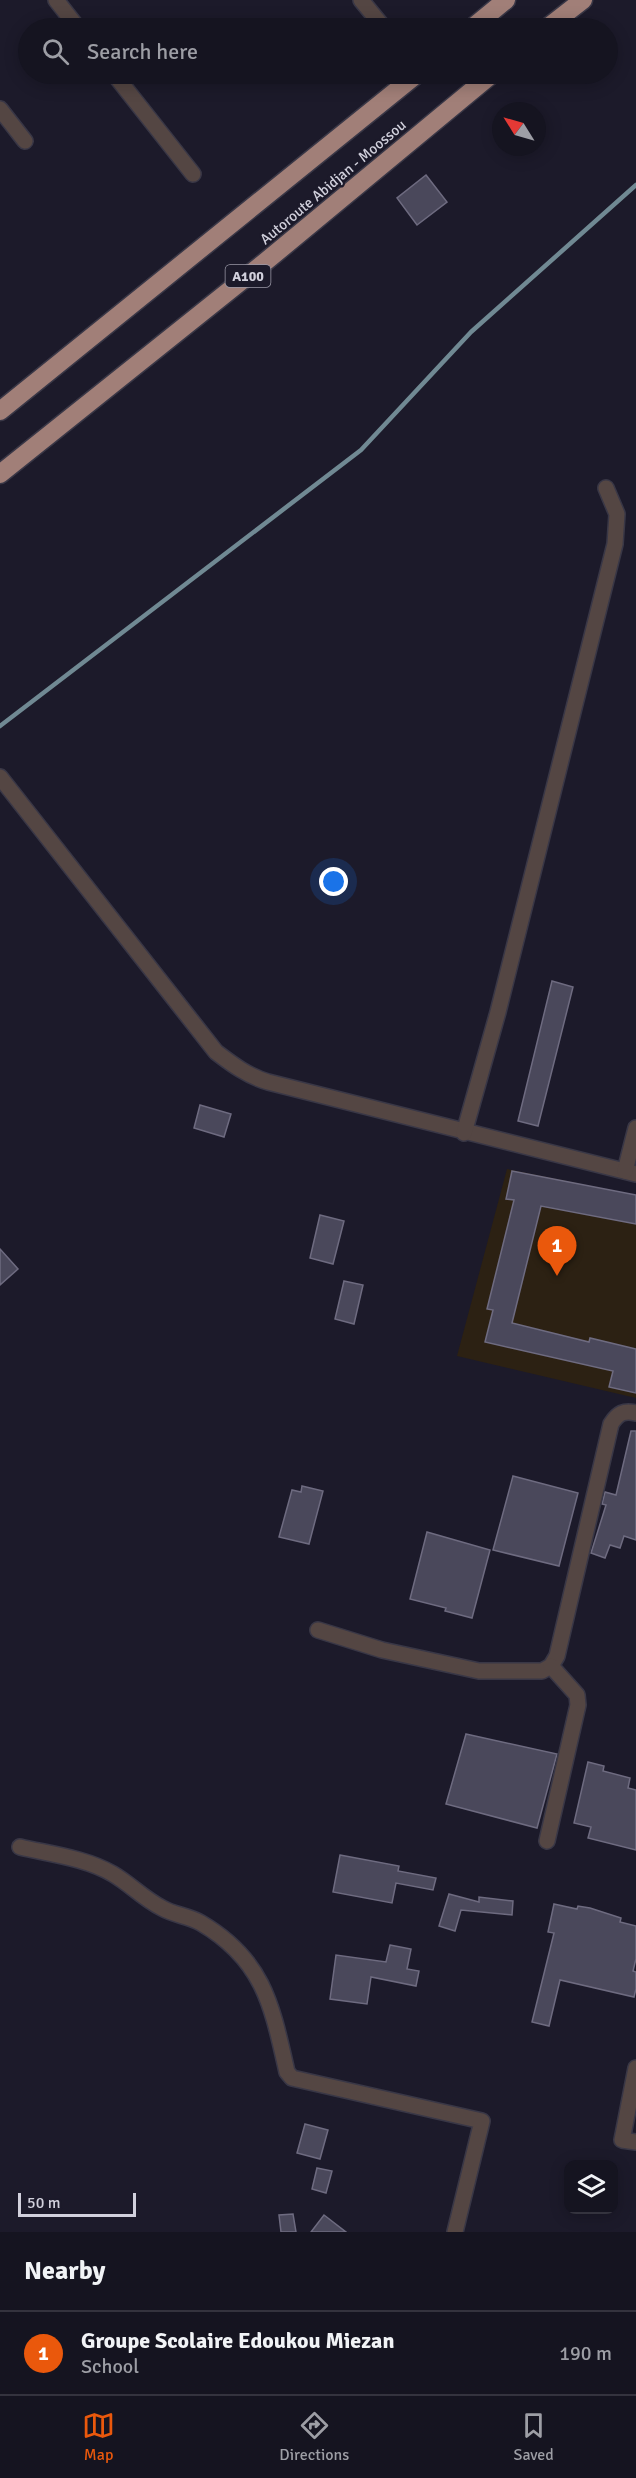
<!DOCTYPE html>
<style>
:root{--surface:#151420;--page:#22212d;--text:#f1f3f6;--muted:#9d9ea5;--line:#34333e;--accent:#ea580c}
body{margin:0;font-family:Signika,sans-serif;background:var(--page);color:var(--text)}
.controls{position:absolute;right:18px;bottom:18px;display:grid;overflow:hidden;border-radius:12px;box-shadow:0 3px 15px #0003}
.controls button{width:54px;height:54px;display:grid;place-items:center;padding:0;border:0;border-bottom:2px solid var(--line);background:var(--surface);color:var(--text);font:30px sans-serif}
.compass{position:absolute;left:492px;top:102px;width:54px;height:54px;border-radius:50%;background:var(--surface);box-shadow:0 3px 15px #0003;rotate:307deg}
.scale{position:absolute;left:18px;bottom:15px;width:118px;box-sizing:border-box;padding-left:6px;border:3px solid #d1d0dc;border-top:0;font-size:16px;line-height:21px;white-space:nowrap;color:#d1d0dc;-webkit-text-stroke:4px #1c1a2a;paint-order:stroke}
.you{position:absolute;left:334px;top:882px;width:21px;height:21px;margin:-15px;border:4px solid #fff;border-radius:50%;background:#1a73e8;box-shadow:0 0 0 9px #1a73e833}
.badge{display:grid;place-items:center;width:39px;height:39px;border-radius:50%;background:var(--accent);color:#fff;font-size:20px;font-weight:700}
.pin{position:absolute;translate:-50% -50px;filter:drop-shadow(0 2px 3px #0008)}
.pin::after{content:'';position:absolute;top:32px;width:21px;height:18px;background:inherit;clip-path:polygon(0 0,100% 0,50% 100%)}
.list{margin:0;padding:0;list-style:none}
h2{display:flex;justify-content:space-between;align-items:center;height:78px;margin:0;padding:0 24px;font-size:26px}
h2 small{font-size:20px;font-weight:400;color:var(--muted)}
.list li{display:grid;grid-template-columns:39px 1fr auto;gap:18px;align-items:center;box-sizing:border-box;height:84px;padding:0 24px;border-top:2px solid var(--line)}
.list b{display:block;font-size:22px;white-space:nowrap}
.list p{margin:0;font-size:20px;white-space:nowrap;color:var(--muted)}
.list em{font-size:20px;font-style:normal;color:var(--muted)}
.icon{flex:none;width:33px;height:33px;fill:none;stroke:currentColor;stroke-width:2;stroke-linecap:round;stroke-linejoin:round}
.map{position:relative;flex:none;width:636px;height:2232px;overflow:hidden}
.search{position:absolute;background:var(--surface);box-shadow:0 3px 15px #0003;left:18px;right:18px;top:18px;height:66px;display:flex;align-items:center;gap:15px;box-sizing:border-box;padding:0 21px;border-radius:33px;color:var(--muted);font-size:22px}
.sheet{height:162px;background:var(--surface)}
nav{display:flex;justify-content:space-around;align-items:center;box-sizing:border-box;height:84px;border-top:2px solid var(--line);background:var(--surface);font-size:16px;color:var(--muted)}
nav a{display:grid;justify-items:center;gap:3px}
nav .on{color:var(--accent)}
.map>svg:first-child{display:block}
</style>
<div class="map">
<svg width="636" height="2232" viewBox="0 0 636 2232">
<rect width="100%" height="100%" fill="#1c1a2a"/>
<path fill="#2c2113" d="M507 1169 636 1195V1398L457 1356Z"/>
<g fill="none" stroke-linecap="round" stroke-linejoin="round">
<path stroke="#708993" stroke-width="4.5" d="M0 726 361 450 471 332 636 185"/>
</g>
<g fill="#4a485b" stroke="#6e6b80" stroke-width="1.5">
<path d="M426 175 447 202 417 225 397 198Z"/>
<path d="M552 981 573 987 538 1126 518 1121Z"/>
<path d="M200 1105 231 1114 224 1137 194 1128Z"/>
<path d="M512 1171 636 1195V1224L541 1206 512 1323 589 1342 590 1338 636 1349V1393L609 1387 613 1371 485 1342 493 1310 487 1309 514 1200 506 1199Z"/>
<path d="M320 1215 344 1221 333 1264 310 1258Z"/>
<path d="M0 1249 18 1269 0 1285Z"/>
<path d="M344 1281 363 1285 354 1324 335 1319Z"/>
<path d="M631 1431H636V1540L624 1536 620 1548 610 1545 605 1558 591 1553 606 1505 602 1504 605 1492 616 1495Z"/>
<path d="M513 1476 578 1493 559 1566 493 1550Z"/>
<path d="M302 1486 323 1491 309 1544 279 1537 292 1490 301 1492Z"/>
<path d="M427 1532 490 1550 472 1618 445 1611 446 1608 410 1599Z"/>
<path d="M466 1734 557 1754 537 1828 446 1804Z"/>
<path d="M588 1762 604 1766 603 1771 630 1778 628 1788 636 1790V1850L588 1838 591 1827 574 1823Z"/>
<path d="M340 1855 399 1866 398 1871 436 1878 433 1890 396 1883 392 1903 333 1892Z"/>
<path d="M449 1894 479 1902V1897L513 1901 512 1915 461 1910 455 1931 439 1926Z"/>
<path d="M554 1904 577 1909 578 1906 590 1908 621 1918 620 1922 636 1926V1959L633 1971 636 1972V1989L634 1997 560 1980 549 2026 532 2022 554 1933 548 1932Z"/>
<path d="M390 1945 411 1949 407 1969 419 1971 416 1986 371 1977 367 2004 330 1999 336 1955 386 1962Z"/>
<path d="M305 2124 328 2130 320 2159 297 2153Z"/>
<path d="M317 2168 332 2171 326 2193 312 2189Z"/>
<path d="M293 2214 296 2232H281L279 2215Z"/>
<path d="M324 2215 346 2232H311Z"/>
</g>
<g fill="none" stroke-linecap="round" stroke-linejoin="round">
<defs>
<g id="street">
<path d="M56 0 78 28"/>
<path d="M361 0 384 28"/>
<path d="M114 74 193 174"/>
<path d="M0 109 25 141"/>
<path d="M0 777 216 1052C233 1065 248 1076 268 1082L636 1174"/>
<path d="M464 1133 498 1012 615 544 617 514 606 488"/>
<path d="M625 1171 636 1128"/>
<path d="M318 1630 382 1650 479 1671H542L551 1666 557 1656 611 1424C618 1413 624 1410 636 1413"/>
<path d="M547 1841 578 1705 577 1695 551 1666"/>
<path d="M20 1847C50 1854 86 1858 113 1874 130 1884 144 1899 162 1908 174 1915 189 1916 201 1923 264 1960 272 2006 287 2072L292 2078 482 2121 455 2232"/>
<path d="M636 2068 622 2140 636 2142"/>
</g>
<g id="highway">
<path d="M472 28 506 0"/>
<path d="M547 28 583 0"/>
<path d="M0 411 417 74"/>
<path d="M0 474 265 262 492 74"/>
</g>
</defs>
<use href="#street" stroke="#393746" stroke-width="18"/>
<use href="#highway" stroke="#393746" stroke-width="21"/>
<use href="#street" stroke="#544643" stroke-width="15"/>
<use href="#highway" stroke="#a17f78" stroke-width="18"/>
</g>
<g text-anchor="middle" stroke-width="4.5" stroke-linejoin="round" paint-order="stroke">
<rect fill="#1c1a2a" stroke="#9b99a7" stroke-width="1.5" x="225.5" y="265" width="45" height="22" rx="4.5"/>
<g font-size="14" font-weight="bold" fill="#d1d0dc">
<text x="248" y="281">A100</text>
</g>
<g font-size="15" fill="#d1d0dc" stroke="#1c1a2a">
<text transform="translate(333 182) rotate(-40)" y="5">Autoroute Abidjan - Moossou</text>
</g>
</g>
</svg>
<div class="controls">
<button><svg class="icon" aria-label="layers" viewBox="0 0 24 24"><path d="M12 4l9 5-9 5-9-5zM3 14l9 5 9-5"/></svg></button>
</div>
<svg class="compass" viewBox="-18 -18 36 36"><path d="M0-13l5 13h-10z" fill="#e53935"/><path d="M0 13l5-13h-10z" fill="#9d9ea5"/></svg>
<div class="scale">50 m</div>
<div class="you"></div>
<div class="pin badge" style="left:557px;top:1276px">1</div>
<div class="search"><svg class="icon" aria-label="search" viewBox="0 0 24 24"><circle cx="10" cy="10" r="6"/><path d="M15 15l6 6"/></svg>Search here</div>
</div>
<section class="sheet">
<h2>Nearby<small></small></h2>
<ul class="list">
<li><span class="badge">1</span><div><b>Groupe Scolaire Edoukou Miezan</b><p>School</p></div><em>190 m</em></li>
</ul>
</section>
<nav>
<a class="on"><svg class="icon" aria-label="map" viewBox="0 0 24 24"><path d="M3 6l6-2 6 2 6-2v14l-6 2-6-2-6 2zM9 4v14M15 6v14"/></svg>Map</a>
<a><svg class="icon" aria-label="directions" viewBox="0 0 24 24"><path d="M12 3l9 9-9 9-9-9zM9 14v-3h6M13 9l2 2-2 2"/></svg>Directions</a>
<a><svg class="icon" aria-label="saved" viewBox="0 0 24 24"><path d="M7 4h10v16l-5-4-5 4z"/></svg>Saved</a>
</nav>
